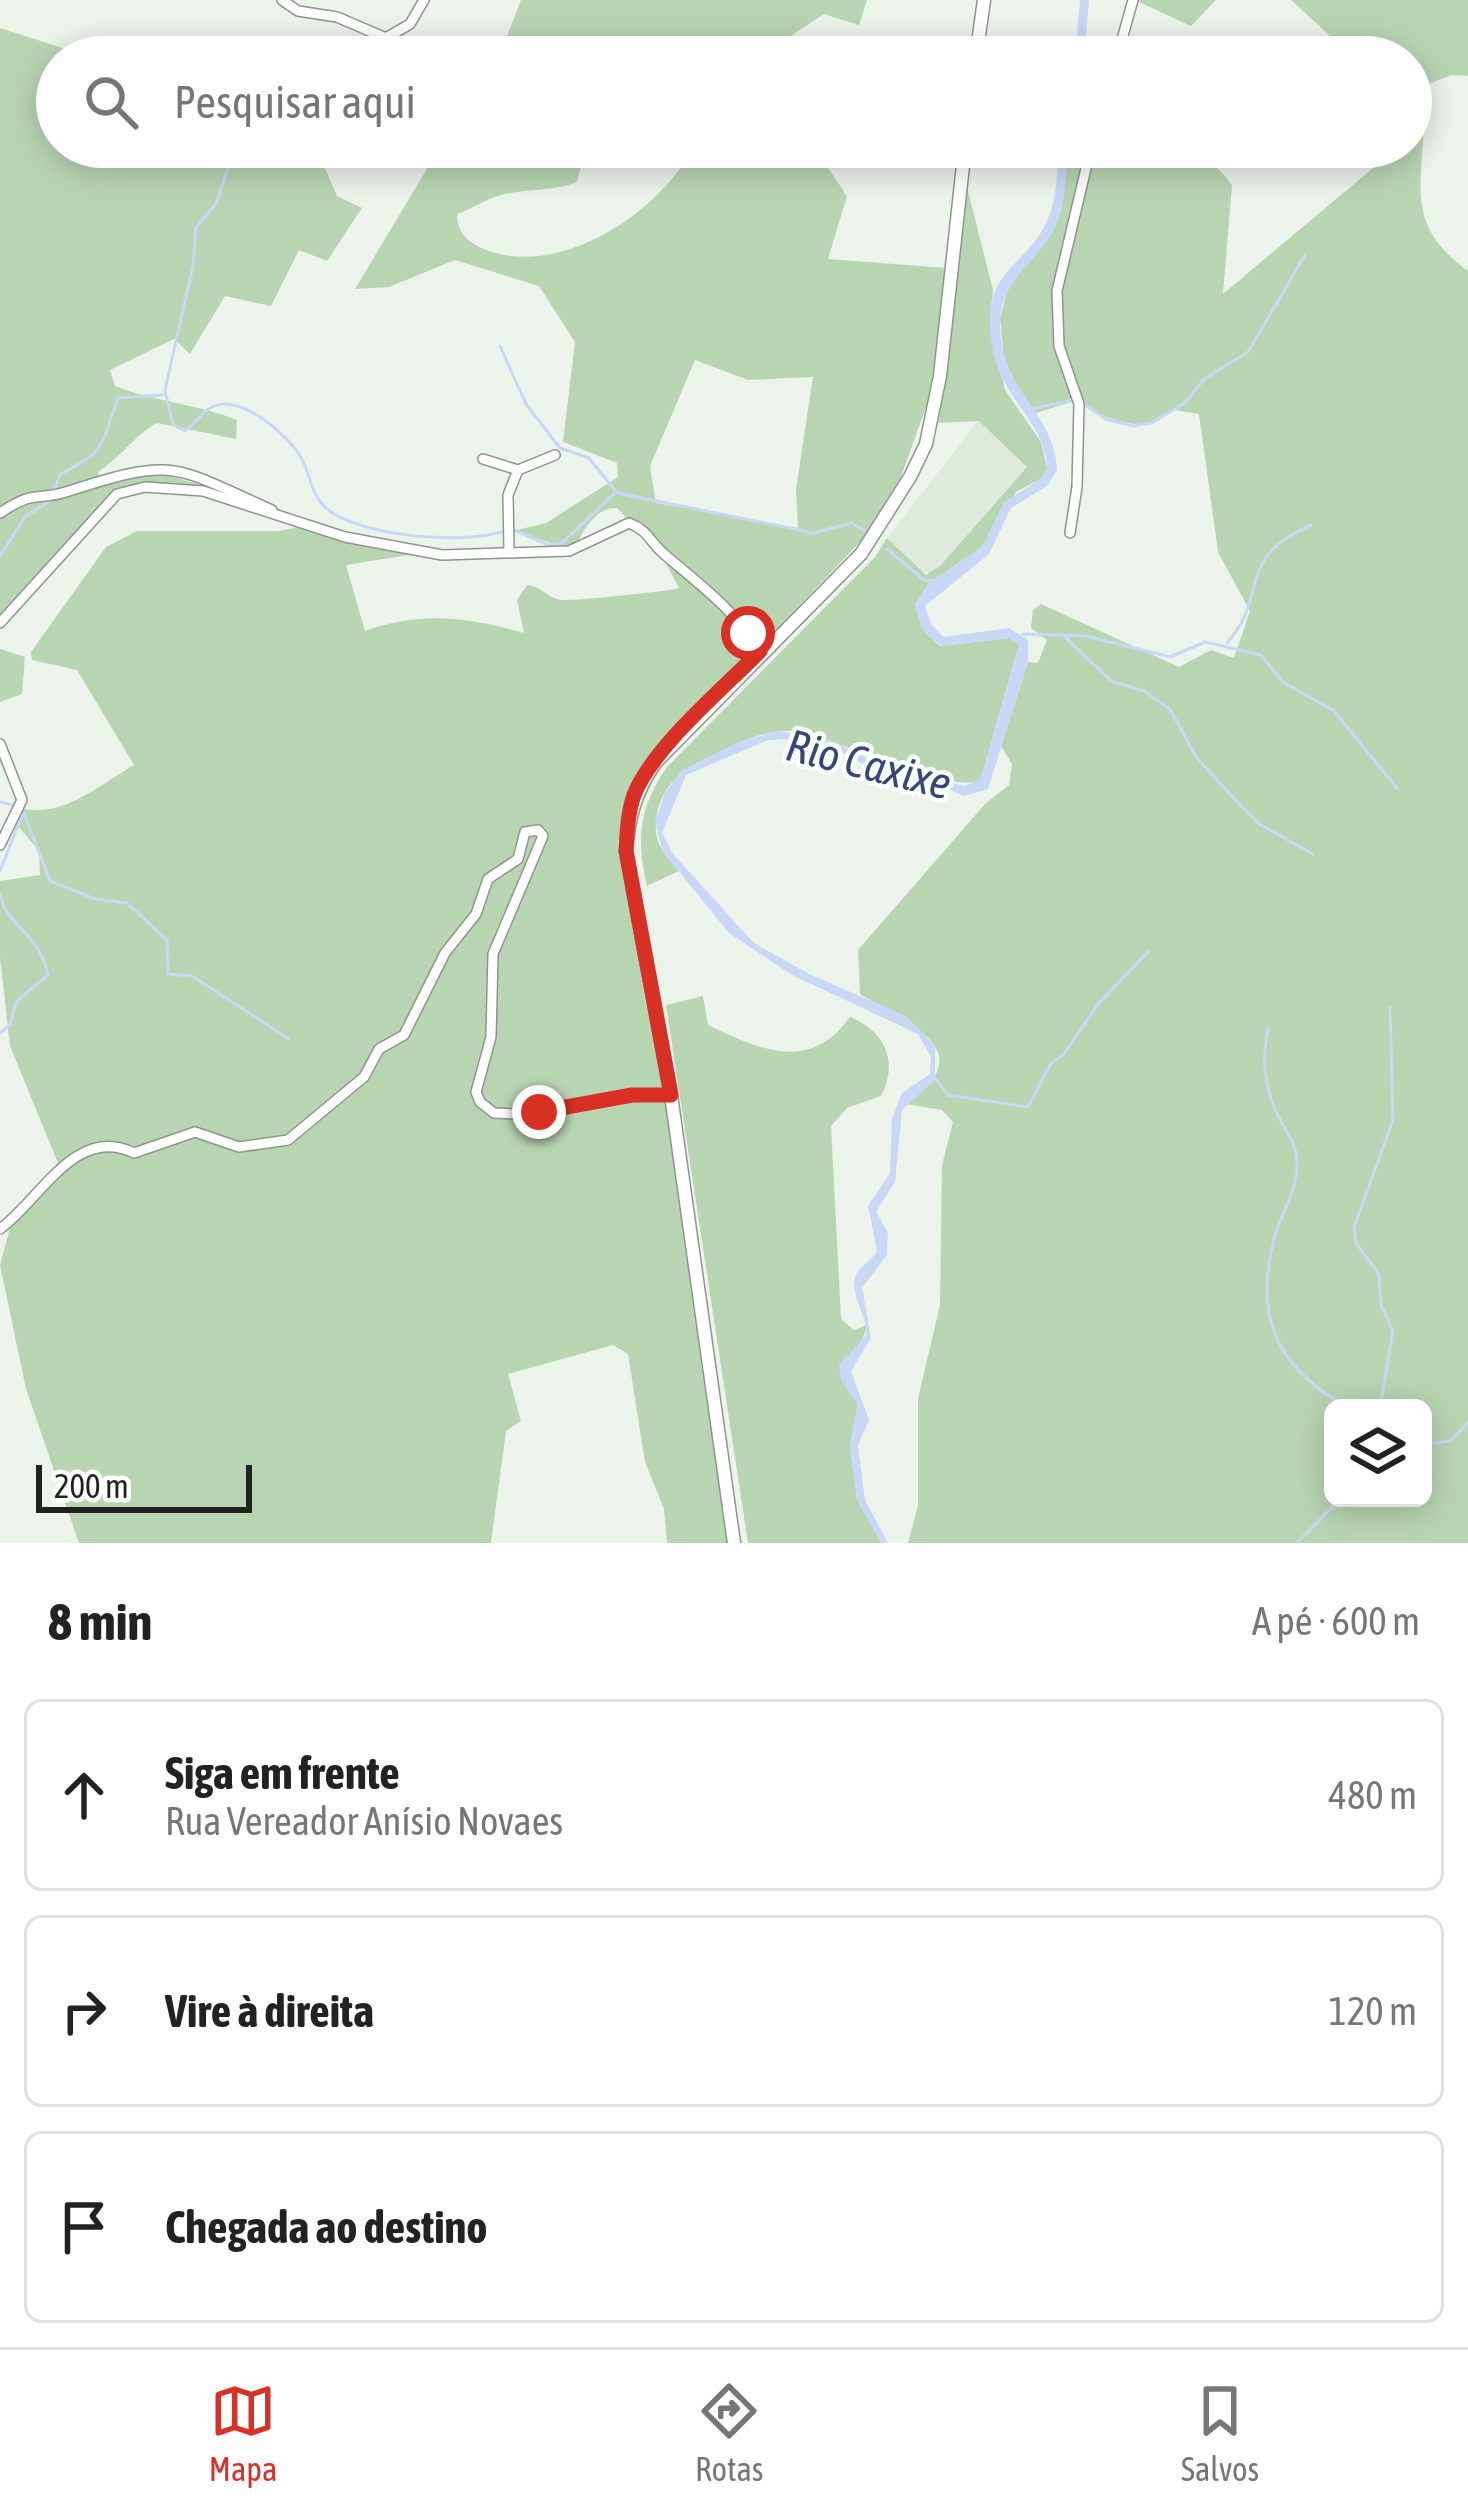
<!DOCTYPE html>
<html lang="pt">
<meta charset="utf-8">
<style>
:root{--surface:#fff;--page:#f2f2f2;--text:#222;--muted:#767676;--line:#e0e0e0;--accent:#d93025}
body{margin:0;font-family:"Asap Condensed",sans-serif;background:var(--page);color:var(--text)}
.controls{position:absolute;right:36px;bottom:36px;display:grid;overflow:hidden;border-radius:18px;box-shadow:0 6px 30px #0003}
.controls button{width:108px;height:108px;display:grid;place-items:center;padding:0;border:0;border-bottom:3px solid var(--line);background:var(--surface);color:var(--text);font:60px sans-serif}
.scale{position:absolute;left:36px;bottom:30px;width:216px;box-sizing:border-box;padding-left:12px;border:6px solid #1f221f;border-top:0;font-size:33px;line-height:42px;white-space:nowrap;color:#1f221f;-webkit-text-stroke:9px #fcfffb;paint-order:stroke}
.stop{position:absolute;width:36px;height:36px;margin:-27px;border:9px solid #d93025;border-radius:50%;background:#fff}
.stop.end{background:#d93025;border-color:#fff;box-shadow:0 3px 12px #0008}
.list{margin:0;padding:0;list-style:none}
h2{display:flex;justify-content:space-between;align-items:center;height:156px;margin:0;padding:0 48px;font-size:51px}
h2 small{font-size:39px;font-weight:400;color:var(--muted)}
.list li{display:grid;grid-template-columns:78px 1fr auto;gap:36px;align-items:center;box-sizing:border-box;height:192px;margin:0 24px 24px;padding:0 24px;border:3px solid var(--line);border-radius:18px}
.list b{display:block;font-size:45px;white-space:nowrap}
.list p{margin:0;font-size:39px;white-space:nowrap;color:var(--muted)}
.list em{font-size:39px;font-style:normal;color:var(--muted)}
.icon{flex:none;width:66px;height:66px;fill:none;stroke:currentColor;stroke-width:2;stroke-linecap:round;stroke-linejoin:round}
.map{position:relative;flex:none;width:1468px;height:1543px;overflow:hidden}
.search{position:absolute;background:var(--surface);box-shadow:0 6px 30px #0003;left:36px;right:36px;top:36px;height:132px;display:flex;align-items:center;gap:30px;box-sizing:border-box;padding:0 42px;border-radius:66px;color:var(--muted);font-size:45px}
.sheet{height:804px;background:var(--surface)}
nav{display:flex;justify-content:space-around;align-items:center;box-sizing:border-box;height:168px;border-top:3px solid var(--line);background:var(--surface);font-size:33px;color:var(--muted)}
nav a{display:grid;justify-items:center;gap:6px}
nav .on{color:var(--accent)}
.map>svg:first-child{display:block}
</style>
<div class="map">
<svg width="1468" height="1543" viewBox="0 0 1468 1543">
<rect width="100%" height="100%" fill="#ecf3eb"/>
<path fill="#deeadc" d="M979 420 1027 467 940 566 925 575 887 538Z"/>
<g fill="#b8d5b2" fill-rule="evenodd">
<path d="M521 0H867L859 25 824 14 783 41 775 57H499Z"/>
<path d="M1135 0H1216L1191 26Z"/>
<path d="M1291 0H1468V76L1451 75 1429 84 1424 103 1411 105V57H1353Z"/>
<path d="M0 28 91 57H57V147H254L280 161H322L337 196 362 208 327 261 299 250 271 306 225 296 190 354 174 339 110 370 115 386C155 402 198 404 237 420L236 439 157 423C137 433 120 458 98 472L100 478 146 468 212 489H138L100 509 0 623Z"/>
<path d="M1424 124C1421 192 1407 226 1468 271V1543H908L918 1506V1399L940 1305 942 1165 953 1122 942 1110 906 1104C986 1049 903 1022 860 994L858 950 985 804 1009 785 1012 764 1001 746 1028 662 1038 663 1047 640 1031 628 1033 610 1041 604 1179 667 1211 650 1234 658 1250 611 1218 552 1199 414 1175 410C1164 413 1161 422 1150 424 1130 427 1092 415 1078 400L1036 413 1005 368 1000 318 1009 285 1056 225 1068 147C1121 147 1199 134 1232 185L1223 294 1398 147H1411V135ZM1333 1408H1423V1498H1333Z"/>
<path d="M440 147H586L577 182C551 192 528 188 501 195 485 199 472 209 457 214 457 236 472 245 492 252 561 273 644 221 684 163L663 147H814L847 196 828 259 946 268 930 396 894 496 860 542 647 765 631 792 620 844 645 1000 669 1093 736 1543H667L664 1509 645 1462 628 1354 613 1345 508 1374 521 1421 506 1431 491 1543H79L26 1389 0 1265 11 1224 58 1163 10 1046 0 957V881L40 875 39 851 15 822 21 808C62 819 99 785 134 765L77 670 32 660 31 652 106 547 137 531H278L312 525 415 554 346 565 365 631C422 611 467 617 524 633L517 600 527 585C542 586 548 599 562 600 574 601 673 591 679 588L660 552 617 508C595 507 582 532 574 550L513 531 546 523 618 477 617 463 563 442 575 342 539 286 455 260 389 287 355 289ZM695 360 748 380 813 377 796 489 798 528 656 503 650 466Z"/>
<path d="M967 187 993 290 990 318 1005 390 1041 442 1047 468 1042 478 1016 492 982 547 929 583 915 604 922 629 940 646 1009 638 1019 644 981 779C958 798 827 733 790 731 761 730 736 745 711 756 682 768 658 788 656 823 654 843 666 856 679 871L647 886C636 837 639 808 667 767L875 557 887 538 926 575 940 566 1027 467 979 421 939 423Z"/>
<path d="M0 649 25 657 22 694 0 702Z"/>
<path d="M703 996 708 1025C759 1049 809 1074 850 1017 885 1031 899 1061 881 1096L847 1108 831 1126 841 1319 854 1330 867 1325 861 1345 844 1359V1385L858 1404 850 1446 857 1499 881 1543H748L666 1005Z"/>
</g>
<g fill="#c9d7f7">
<path d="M1080 0H1089L1084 57H1075Z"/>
<path d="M1059 147H1068C1066 173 1066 206 1054 230 1035 265 999 281 1000 325 1001 393 1055 413 1057 470L1048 485 1011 508 989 554 925 606 931 624 943 637 1009 628 1028 640V662L988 789 964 796 920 776 870 768 841 752 792 739 768 740 686 775 662 833 674 855 754 943 809 974 906 1016 935 1046V1080L902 1110 895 1182 876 1212 888 1232 887 1255 862 1288 871 1338 851 1371 869 1420 858 1445 865 1500 888 1543H881L857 1499 850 1446 858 1404 841 1381 839 1365 866 1335C868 1314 847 1294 857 1273 861 1265 873 1261 877 1250L868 1206 890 1173 892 1119 902 1093 930 1074 931 1057 918 1034 792 975 729 933 663 852 655 822 665 793 682 770 736 743 777 731 829 739 867 758 964 786 981 779 1019 644 1009 638 941 646 922 629 915 604 929 583 982 547 1004 502 1042 478 1047 468C1045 413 986 396 990 314 992 269 1031 259 1047 221 1057 200 1057 170 1059 147Z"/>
</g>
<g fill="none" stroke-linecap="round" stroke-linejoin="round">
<g stroke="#c9d7f7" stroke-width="3">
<path d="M235 147 216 204 196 227 193 266 165 390 173 425 185 431C195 424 201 413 212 407 240 393 289 435 302 459 311 476 310 493 326 508 359 537 464 545 504 531"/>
<path d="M500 346 526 404 560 448 589 458 617 493 814 533 852 523 865 531"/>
<path d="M1082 403 1106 419 1133 426 1151 423 1185 403 1204 379 1248 352 1305 255"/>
<path d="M1031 409 1074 400"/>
<path d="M512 529 549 545 562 543 615 493"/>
<path d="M887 549 924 580 934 581"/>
<path d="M0 556 25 517 50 501 60 474C109 451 101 442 118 398L164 395"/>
<path d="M1023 634 1085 636 1170 657 1205 642 1261 655 1283 682 1334 711 1397 788"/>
<path d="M1064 636 1111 681 1144 691 1170 709 1196 757 1242 807 1259 824 1313 854"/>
<path d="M1227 643C1270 595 1234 558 1311 525"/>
<path d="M0 802 13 805"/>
<path d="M23 811 50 881 95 899 127 903 167 940 168 974 192 976 289 1039"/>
<path d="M0 871 23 813"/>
<path d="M0 893C5 927 39 931 48 975L16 1002 10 1025 0 1033"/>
<path d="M1268 1028C1263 1056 1263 1082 1275 1109 1282 1127 1296 1141 1297 1160 1299 1188 1281 1213 1274 1239 1253 1319 1279 1370 1349 1408"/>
<path d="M935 1078 948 1095 1028 1107 1051 1063 1063 1055 1099 1003 1148 952"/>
<path d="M1380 1408 1393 1331 1381 1305 1379 1274 1356 1243 1354 1227 1393 1120 1390 1007"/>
<path d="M1423 1444 1451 1441 1468 1422"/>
<path d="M1297 1543 1341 1498"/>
</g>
<defs>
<g id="minor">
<path d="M282 0 298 11 337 17 386 38 410 24 424 0"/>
<path d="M1117 57 1133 0"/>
<path d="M483 459 518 470"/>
<path d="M0 513C37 488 37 502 69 491 176 456 173 466 272 510"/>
<path d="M1070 533 1077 487 1079 404 1059 346 1057 291 1091 147"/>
<path d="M509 551 508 495 518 470 555 455"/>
<path d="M0 623 117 494 145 487 203 491 345 537 442 555 569 551 629 523C648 530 650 542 664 554 699 584 736 611 760 651"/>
<path d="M0 744 22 800 0 845"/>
<path d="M0 1229C40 1200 76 1124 134 1153L195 1132 239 1147 288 1140 364 1077 379 1049 404 1035 445 953 476 914 488 879 518 859 525 832 538 830 543 836 493 954 491 1037 476 1092 480 1102 494 1113 515 1114 632 1095H671"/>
</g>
<g id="major">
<path d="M976 57 984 0"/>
<path d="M734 1543 671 1095 626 851C629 816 635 793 655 763L861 554 910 477 926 444 940 376 965 147"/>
</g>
</defs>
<use href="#minor" stroke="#8e958d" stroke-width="12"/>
<use href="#major" stroke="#8e958d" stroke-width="15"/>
<use href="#minor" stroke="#fff" stroke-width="9"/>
<use href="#major" stroke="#fff" stroke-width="12"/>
</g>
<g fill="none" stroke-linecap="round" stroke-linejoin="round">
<path stroke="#d93025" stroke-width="15" d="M539 1112 632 1095H671L626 851C627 832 628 812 634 795 653 747 723 689 760 651L748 633"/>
</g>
<g text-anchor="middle" stroke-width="9" stroke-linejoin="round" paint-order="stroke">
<g font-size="45" font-style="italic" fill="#33477a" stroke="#fcfffb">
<text transform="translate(869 764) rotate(14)" y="16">Rio Caxixe</text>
</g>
</g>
</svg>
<div class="controls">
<button><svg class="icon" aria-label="layers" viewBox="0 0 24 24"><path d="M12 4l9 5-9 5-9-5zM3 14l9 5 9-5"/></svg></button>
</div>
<div class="scale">200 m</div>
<div class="stop" style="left:748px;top:633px"></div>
<div class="stop end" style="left:539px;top:1112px"></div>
<div class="search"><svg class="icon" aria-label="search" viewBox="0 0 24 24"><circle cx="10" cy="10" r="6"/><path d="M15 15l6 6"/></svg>Pesquisar aqui</div>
</div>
<section class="sheet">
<h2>8 min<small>A pé · 600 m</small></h2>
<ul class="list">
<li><svg class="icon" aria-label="ahead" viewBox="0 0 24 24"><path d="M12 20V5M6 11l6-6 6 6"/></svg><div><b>Siga em frente</b><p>Rua Vereador Anísio Novaes</p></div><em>480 m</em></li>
<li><svg class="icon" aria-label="right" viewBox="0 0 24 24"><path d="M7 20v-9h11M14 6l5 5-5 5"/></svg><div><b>Vire à direita</b></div><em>120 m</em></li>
<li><svg class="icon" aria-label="arrive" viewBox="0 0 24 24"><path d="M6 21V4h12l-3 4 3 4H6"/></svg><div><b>Chegada ao destino</b></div></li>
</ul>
</section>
<nav>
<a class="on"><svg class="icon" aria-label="map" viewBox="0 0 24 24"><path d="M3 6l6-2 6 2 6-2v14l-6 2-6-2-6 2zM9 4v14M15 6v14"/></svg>Mapa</a>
<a><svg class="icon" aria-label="directions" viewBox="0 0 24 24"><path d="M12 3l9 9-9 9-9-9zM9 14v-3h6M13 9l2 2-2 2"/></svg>Rotas</a>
<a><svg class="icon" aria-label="saved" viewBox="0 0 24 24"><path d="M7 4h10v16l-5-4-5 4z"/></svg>Salvos</a>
</nav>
